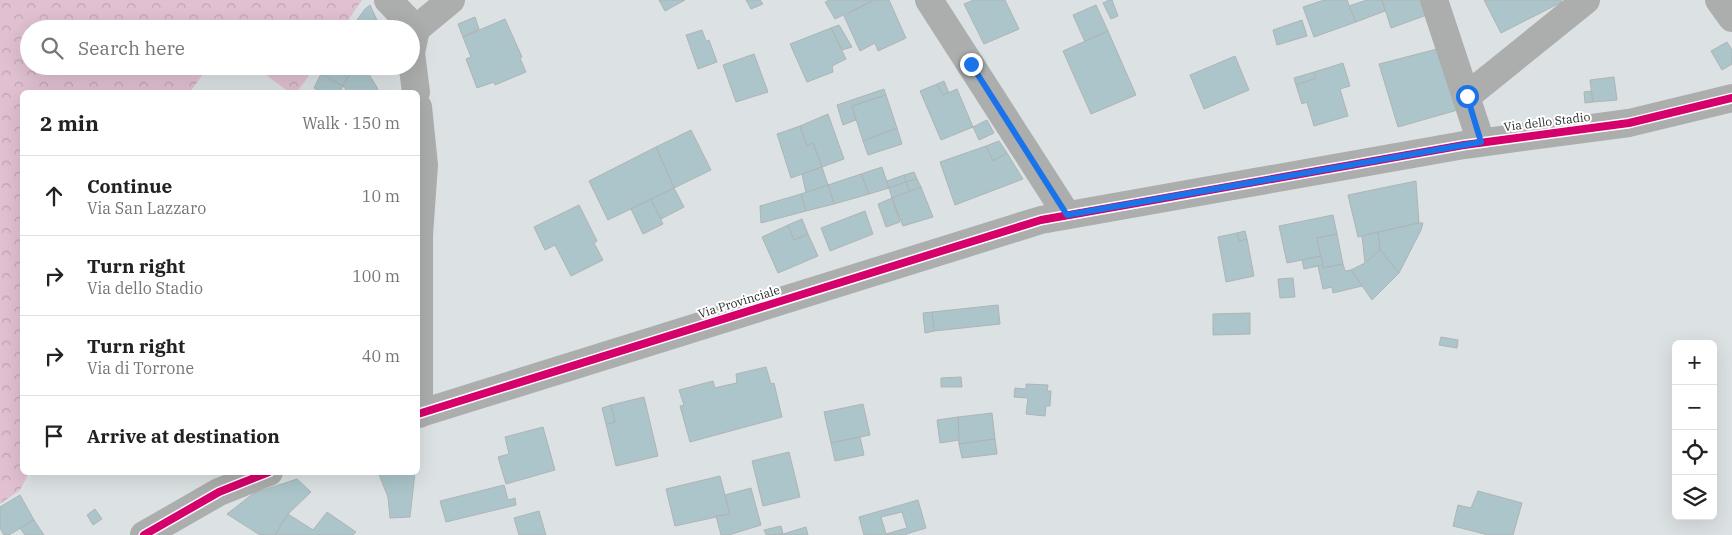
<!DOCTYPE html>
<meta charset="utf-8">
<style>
:root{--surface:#fff;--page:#f2f2f2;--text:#222;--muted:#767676;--line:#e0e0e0}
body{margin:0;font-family:"IBM Plex Serif",serif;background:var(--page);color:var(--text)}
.controls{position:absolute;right:15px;bottom:15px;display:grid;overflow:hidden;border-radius:8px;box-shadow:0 5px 20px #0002}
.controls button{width:45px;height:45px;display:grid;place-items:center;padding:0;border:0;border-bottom:1px solid var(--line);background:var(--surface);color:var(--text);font:25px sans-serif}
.stop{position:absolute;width:15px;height:15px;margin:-11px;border:4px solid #1a73e8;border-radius:50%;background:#fff}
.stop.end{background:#1a73e8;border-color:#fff;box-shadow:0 1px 5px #0008}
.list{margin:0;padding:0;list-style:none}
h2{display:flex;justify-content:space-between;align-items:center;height:65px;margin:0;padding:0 20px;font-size:21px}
h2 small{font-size:16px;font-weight:400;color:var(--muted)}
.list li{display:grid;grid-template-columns:32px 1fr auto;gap:15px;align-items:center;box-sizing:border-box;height:80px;padding:0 20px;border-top:1px solid var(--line)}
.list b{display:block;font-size:19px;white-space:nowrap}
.list p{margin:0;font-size:16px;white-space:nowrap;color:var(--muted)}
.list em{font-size:16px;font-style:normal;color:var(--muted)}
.icon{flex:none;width:28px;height:28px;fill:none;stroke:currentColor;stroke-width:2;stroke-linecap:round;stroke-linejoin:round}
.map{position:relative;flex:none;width:1732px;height:535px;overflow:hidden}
.search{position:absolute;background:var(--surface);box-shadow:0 5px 20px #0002;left:20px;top:20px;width:400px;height:55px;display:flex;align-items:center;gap:12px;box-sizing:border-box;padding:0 18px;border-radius:28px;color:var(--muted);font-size:19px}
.panel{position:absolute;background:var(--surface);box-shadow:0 5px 20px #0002;left:20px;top:90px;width:400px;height:385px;border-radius:8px}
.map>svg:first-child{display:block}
</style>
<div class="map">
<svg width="1732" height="535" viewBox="0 0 1732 535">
<defs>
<pattern id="forest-crowns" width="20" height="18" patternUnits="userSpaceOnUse" patternTransform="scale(1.25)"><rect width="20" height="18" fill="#e0c0d1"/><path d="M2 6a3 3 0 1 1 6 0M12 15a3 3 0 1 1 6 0" fill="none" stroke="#c0a5b4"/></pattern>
</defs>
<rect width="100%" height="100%" fill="#dce2e3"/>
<g fill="url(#forest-crowns)">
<path d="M0 0H362L342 29H29V66H209L190 92H22V472L29 473 20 490 0 504Z"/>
<path d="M254 66H316L297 92H289Z"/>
</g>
<g fill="#abc5ca" stroke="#afb4b5" fill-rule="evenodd">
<path d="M659 0H685L665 11Z"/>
<path d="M746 0H760L763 4 751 9Z"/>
<path d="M830 0H874L835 19 825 2Z"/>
<path d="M874 0H889L906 38 878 51 875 43 860 51 844 16Z"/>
<path d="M974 0H1005L1019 29 984 44 964 4Z"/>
<path d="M1109 0H1112L1118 16 1111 19 1103 3Z"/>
<path d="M1324 0H1347L1356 22 1314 37 1303 7Z"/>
<path d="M1367 0H1382L1385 11 1356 22 1349 6Z"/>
<path d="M1382 0H1421L1427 15 1391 28Z"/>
<path d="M1484 0H1561L1562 2 1501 33Z"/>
<path d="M370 5 376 18 362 29H353L354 24 365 9Z"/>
<path d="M1096 5 1108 31 1085 42 1073 15Z"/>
<path d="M475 17 479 29 463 37 458 24Z"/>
<path d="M376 18 381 29H362Z"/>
<path d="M505 19 522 57 520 58 526 72 495 85 494 82 477 88 466 59 471 57 463 37Z"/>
<path d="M1302 20 1307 36 1277 45 1273 30Z"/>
<path d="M839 25 852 47 842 50 831 28Z"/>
<path d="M831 28 846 59 832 66 833 72 807 82 790 44Z"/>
<path d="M702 30 706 41 709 40 717 62 698 69 686 35Z"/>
<path d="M1108 31 1136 95 1091 114 1063 51Z"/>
<path d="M1727 42 1732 50V64L1722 70 1711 51Z"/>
<path d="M1441 48 1461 109 1398 127 1379 64Z"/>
<path d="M754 54 768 92 736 102 723 65Z"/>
<path d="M1235 56 1249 90 1204 109 1190 75Z"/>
<path d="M1343 63 1350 86 1340 89 1348 116 1314 126 1307 102 1302 104 1296 85 1316 78 1314 72Z"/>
<path d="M324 66H337L347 78 343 86 321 74Z"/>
<path d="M337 66H361L347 78Z"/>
<path d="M361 66H364L378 89 374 92H348L343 86 347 78Z"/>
<path d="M1314 72 1316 78 1296 85 1294 78Z"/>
<path d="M321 74 343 86 340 92H322L314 88Z"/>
<path d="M1614 77 1617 100 1593 102 1590 80Z"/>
<path d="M944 81 949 93 943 95 937 84Z"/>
<path d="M937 84 943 95 957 89 973 127 941 140 920 91Z"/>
<path d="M884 89 886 95 852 106 856 120 843 125 837 105Z"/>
<path d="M1591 91 1593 102 1585 103 1584 92Z"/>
<path d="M886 95 897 128 863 141 852 106Z"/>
<path d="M828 114 844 159 822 167 813 143 807 146 800 126Z"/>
<path d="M987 120 994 133 979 140 973 127Z"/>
<path d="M800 126 807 146 813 143 822 167 791 178 777 134Z"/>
<path d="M897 128 902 144 868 155 863 141Z"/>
<path d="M691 130 711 170 674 188 656 147Z"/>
<path d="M999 141 1007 153 993 161 986 146Z"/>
<path d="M986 146 993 161 1007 153 1023 179 955 205 940 162Z"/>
<path d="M656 147 674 188 608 220 589 181Z"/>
<path d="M822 167 828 185 806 193 802 174Z"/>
<path d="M882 167 889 188 869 194 861 174Z"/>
<path d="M914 172 917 179 906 182 904 175Z"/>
<path d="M861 174 869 194 834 204 828 185Z"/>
<path d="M904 175 906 182 889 188 887 181Z"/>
<path d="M917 179 921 187 910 192 906 182Z"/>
<path d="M1416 181 1419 223 1358 237 1348 195Z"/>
<path d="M906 182 910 192 892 198 889 188Z"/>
<path d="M828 185 834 204 806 211 801 194Z"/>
<path d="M921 187 933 217 903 226 892 198Z"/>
<path d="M674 188 684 207 661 219 651 199Z"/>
<path d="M801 194 806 211 761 223 760 206Z"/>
<path d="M892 198 900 222 886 227 878 204Z"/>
<path d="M651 199 663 224 643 234 631 209Z"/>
<path d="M579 205 597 241 594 243 603 260 571 276 555 245 545 250 534 227Z"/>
<path d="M865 211 873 234 830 251 821 228Z"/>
<path d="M1333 215 1337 234 1317 238 1321 256 1287 263 1279 226Z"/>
<path d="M802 219 808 234 794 240 788 225Z"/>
<path d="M1419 223H1423L1421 230 1399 273 1380 250 1378 232Z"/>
<path d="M788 225 794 240 808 234 818 256 778 273 762 237Z"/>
<path d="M1245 231 1247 239 1239 241 1237 233Z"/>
<path d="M1378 232 1380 250 1365 263 1362 236Z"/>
<path d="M1237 233 1239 241 1247 239 1254 276 1226 282 1218 237Z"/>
<path d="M1337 234 1343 264 1323 268 1317 238Z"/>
<path d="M1380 250 1399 273 1372 300 1351 270 1365 263Z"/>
<path d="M1321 256 1323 265 1304 269 1302 260Z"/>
<path d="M1343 264 1345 271 1351 270 1362 286 1333 293 1332 287 1323 289 1318 266 1323 265V268Z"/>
<path d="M1293 278 1295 297 1280 298 1278 279Z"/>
<path d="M998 305 1000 324 934 331 932 312Z"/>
<path d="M932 312 934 331 925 333 923 313Z"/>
<path d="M1250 313V334L1213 335V314Z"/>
<path d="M1441 337 1458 340 1457 348 1439 345Z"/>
<path d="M766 367 771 384 774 383 782 417 690 442 680 406 684 405 679 390 713 381 715 388 727 385 737 383 736 374Z"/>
<path d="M961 377 962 387H941V378Z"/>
<path d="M1026 384 1048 385 1047 391H1051L1050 406H1046L1045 416 1026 414 1028 398 1014 397 1015 388 1026 389Z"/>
<path d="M644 397 658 456 616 466 606 424 615 422 611 405Z"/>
<path d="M863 404 870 435 831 443 824 412Z"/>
<path d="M611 405 615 422 606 424 602 408Z"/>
<path d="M992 413 995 439 959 444 958 417Z"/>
<path d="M958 417 959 440 940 443 937 420Z"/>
<path d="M543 427 555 470 506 484 498 457 509 454 505 437Z"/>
<path d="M860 437 864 455 835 461 831 443Z"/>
<path d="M995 439 997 454 962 458 959 444Z"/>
<path d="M789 452 800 497 763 506 752 461Z"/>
<path d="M378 472H415L410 517 390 518 388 497Z"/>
<path d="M720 476 730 514 675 526 666 489Z"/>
<path d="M297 479 311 492 288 514 275 535H260L227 514 254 493Z"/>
<path d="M504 485 508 500 515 498 516 505 446 522 440 501Z"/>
<path d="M751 488 761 525 729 535H721L716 516 730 514 725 495Z"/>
<path d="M1478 491 1522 503 1513 535H1488L1453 526 1458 505 1471 508Z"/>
<path d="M20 495 34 520 9 535H4L0 528V507Z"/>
<path d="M918 500 926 528 906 534V535H864L859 517ZM902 512 907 528 886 534 881 517Z"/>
<path d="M95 509 102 519 93 525 87 515Z"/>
<path d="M539 511 546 535H519L514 518Z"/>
<path d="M327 512 356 532 353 535H275L288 514 313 530Z"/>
<path d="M34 520 44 535H25L20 528Z"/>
<path d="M781 526 783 534 766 535 764 530Z"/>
<path d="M806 527 808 535H779L783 534Z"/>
</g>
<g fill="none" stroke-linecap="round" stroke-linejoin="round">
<g stroke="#acadad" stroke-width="28">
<path d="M388 0 416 29 411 53"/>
<path d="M929 0 1067 215"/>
<path d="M1434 0 1481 142"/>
<path d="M1719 0 1732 18"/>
<path d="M416 29 451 0"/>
<path d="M411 53 416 92"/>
<path d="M1467 96 1586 0"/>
<path d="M418 107 424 165 419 235V414"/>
<path d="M418 414 1041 220 1464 145 1629 123 1732 98"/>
<path d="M144 535 219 492 269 472"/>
</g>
<defs>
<g id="cycleway">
<path d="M418 414 1041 220 1464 145 1629 123 1732 98"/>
<path d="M144 535 219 492 269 472"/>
</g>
</defs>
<use href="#cycleway" stroke="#fff" stroke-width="11"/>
<use href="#cycleway" stroke="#d6006c" stroke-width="8"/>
</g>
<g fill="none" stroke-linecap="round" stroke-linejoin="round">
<path stroke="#1a73e8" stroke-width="6" d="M971 64 1067 215 1481 142 1467 96"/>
</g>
<g text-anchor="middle" stroke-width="4" stroke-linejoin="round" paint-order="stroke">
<g font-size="12" fill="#2a2e2f" stroke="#fff">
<text transform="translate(1547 122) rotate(-7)" y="4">Via dello Stadio</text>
<text transform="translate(739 302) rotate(-17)" y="4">Via Provinciale</text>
</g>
</g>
</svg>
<div class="controls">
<button>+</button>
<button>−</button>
<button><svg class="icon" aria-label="locate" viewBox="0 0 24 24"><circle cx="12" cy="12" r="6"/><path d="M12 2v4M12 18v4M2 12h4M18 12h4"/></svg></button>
<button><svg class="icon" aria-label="layers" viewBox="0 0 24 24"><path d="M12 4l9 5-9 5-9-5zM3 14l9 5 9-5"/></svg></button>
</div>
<div class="stop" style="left:1467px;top:96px"></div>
<div class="stop end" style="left:971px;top:64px"></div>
<div class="search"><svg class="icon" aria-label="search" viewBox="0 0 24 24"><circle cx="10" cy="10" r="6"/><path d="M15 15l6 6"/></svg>Search here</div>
<section class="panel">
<h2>2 min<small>Walk · 150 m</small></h2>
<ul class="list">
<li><svg class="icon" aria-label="ahead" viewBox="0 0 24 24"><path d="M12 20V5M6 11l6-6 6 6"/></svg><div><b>Continue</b><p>Via San Lazzaro</p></div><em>10 m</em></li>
<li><svg class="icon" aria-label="right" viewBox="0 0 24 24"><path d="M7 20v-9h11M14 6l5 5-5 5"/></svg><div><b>Turn right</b><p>Via dello Stadio</p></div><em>100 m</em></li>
<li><svg class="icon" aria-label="right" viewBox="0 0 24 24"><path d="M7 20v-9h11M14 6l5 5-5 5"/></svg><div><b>Turn right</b><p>Via di Torrone</p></div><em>40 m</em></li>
<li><svg class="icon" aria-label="arrive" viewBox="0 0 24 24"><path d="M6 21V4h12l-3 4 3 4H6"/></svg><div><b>Arrive at destination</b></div></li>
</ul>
</section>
</div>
